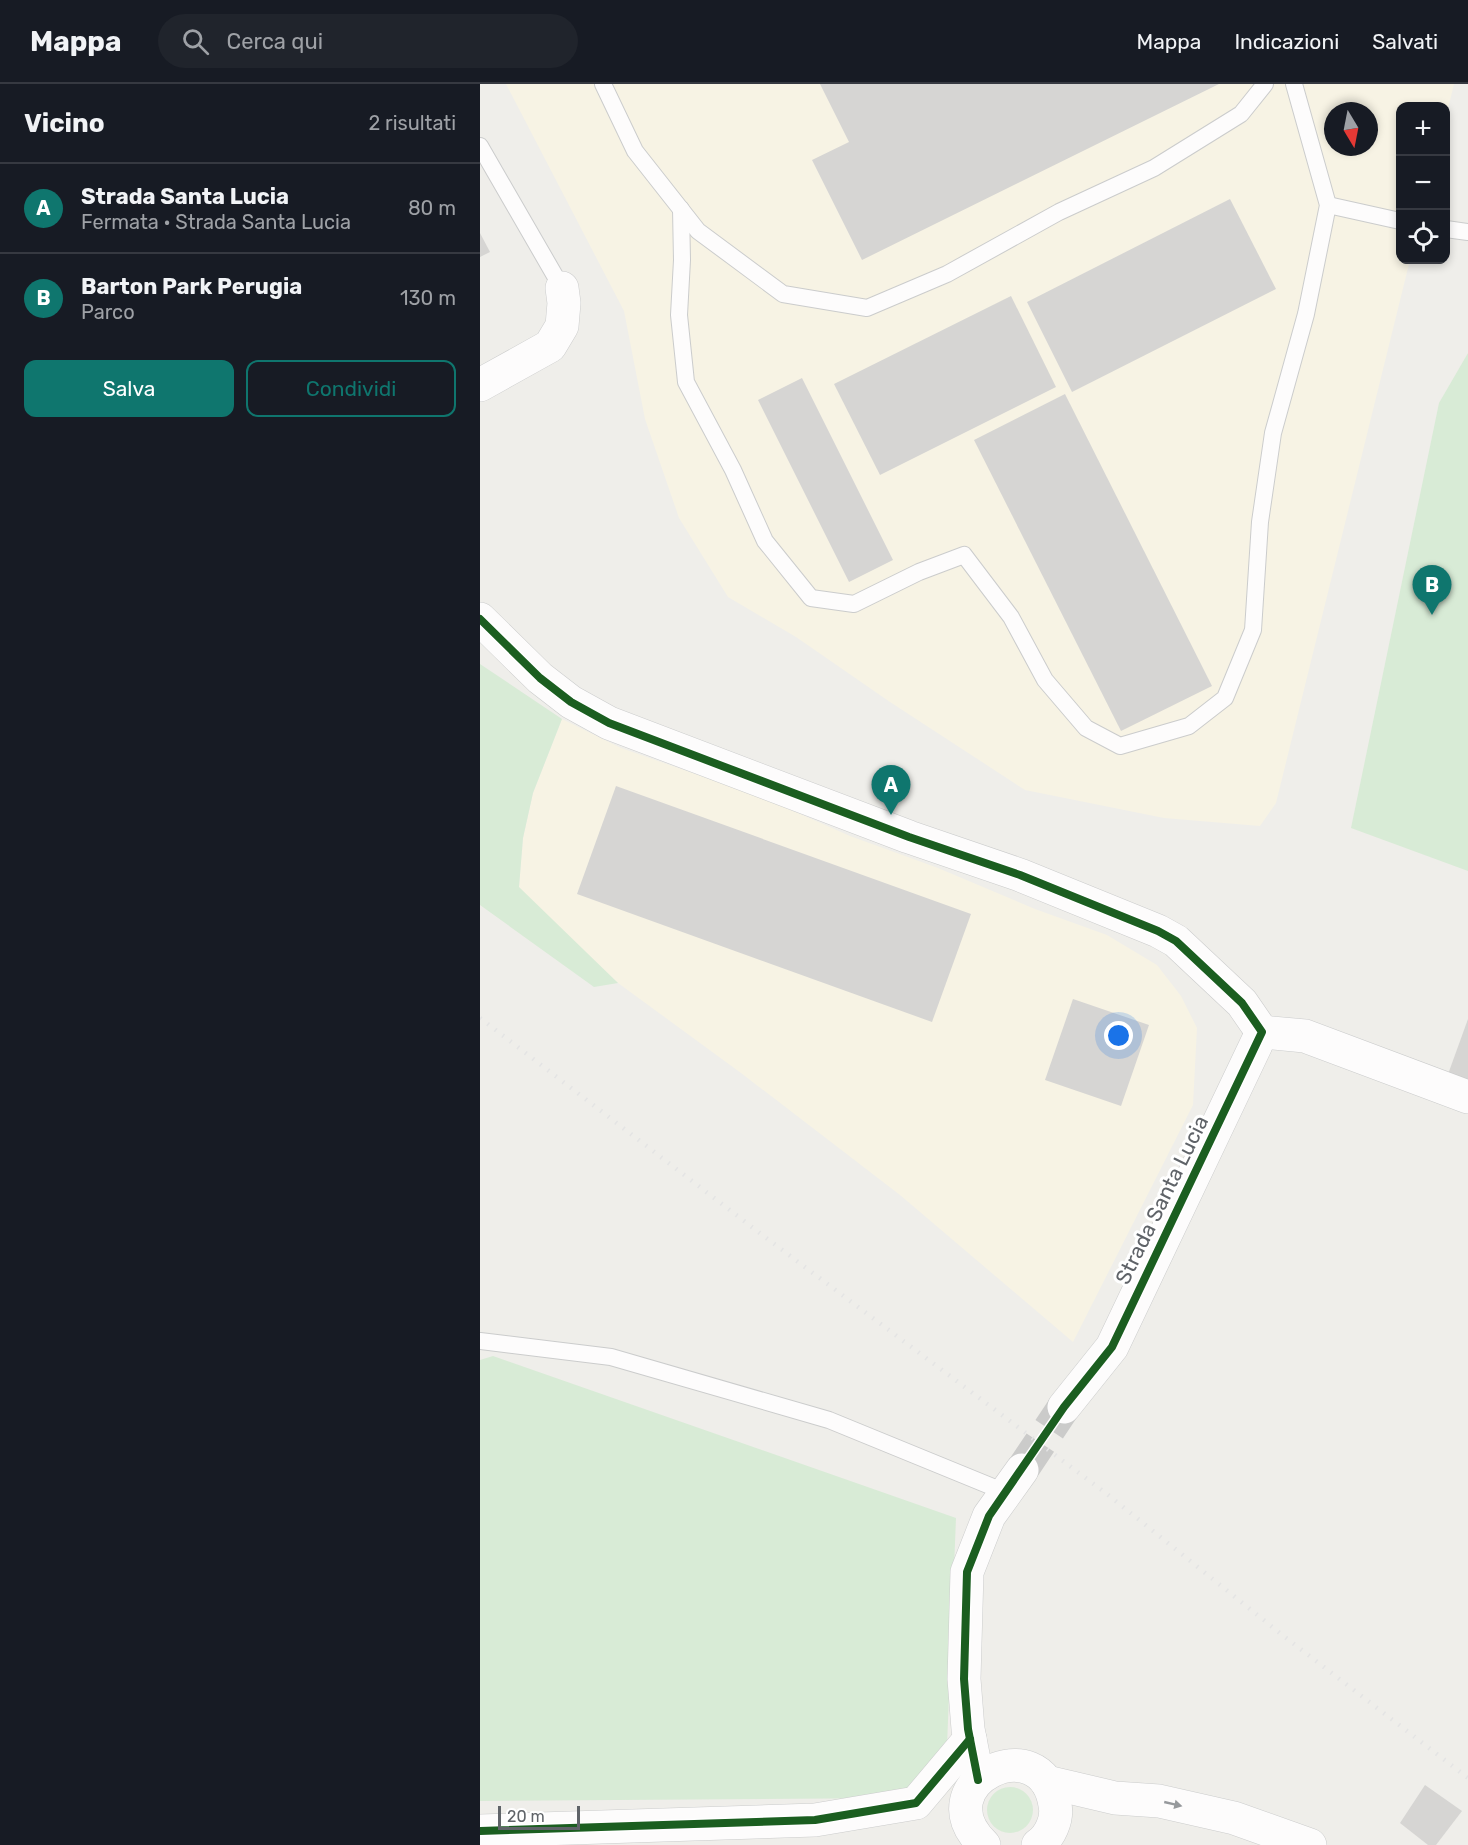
<!DOCTYPE html>
<html lang="it">
<meta charset="utf-8">
<style>
:root{--surface:#171b24;--page:#20242c;--text:#f1f3f6;--muted:#9ea1a6;--line:#363941;--accent:#0f766e}
body{margin:0;font-family:Rubik,sans-serif;background:var(--page);color:var(--text)}
.controls{position:absolute;right:18px;top:18px;display:grid;overflow:hidden;border-radius:12px;box-shadow:0 3px 9px #0003}
.controls button{width:54px;height:54px;display:grid;place-items:center;padding:0;border:0;border-bottom:2px solid var(--line);background:var(--surface);color:var(--text);font:30px sans-serif}
.compass{position:absolute;left:844px;top:18px;width:54px;height:54px;border-radius:50%;background:var(--surface);box-shadow:0 3px 9px #0003;rotate:170deg}
.scale{position:absolute;left:18px;bottom:15px;width:82px;box-sizing:border-box;padding-left:6px;border:3px solid #5f6368;border-top:0;font-size:16px;line-height:21px;white-space:nowrap;color:#5f6368;-webkit-text-stroke:4px #fff;paint-order:stroke}
.you{position:absolute;left:639px;top:952px;width:21px;height:21px;margin:-15px;border:4px solid #fff;border-radius:50%;background:#1a73e8;box-shadow:0 0 0 9px #1a73e833}
.badge{display:grid;place-items:center;width:39px;height:39px;border-radius:50%;background:var(--accent);color:#fff;font-size:20px;font-weight:700}
.pin{position:absolute;translate:-50% -50px;filter:drop-shadow(0 2px 3px #0008)}
.pin::after{content:'';position:absolute;top:32px;width:21px;height:18px;background:inherit;clip-path:polygon(0 0,100% 0,50% 100%)}
.list{margin:0;padding:0;list-style:none}
h2{display:flex;justify-content:space-between;align-items:center;height:78px;margin:0;padding:0 24px;font-size:26px}
h2 small{font-size:20px;font-weight:400;color:var(--muted)}
.list li{display:grid;grid-template-columns:39px 1fr auto;gap:18px;align-items:center;box-sizing:border-box;height:90px;padding:0 24px;border-top:2px solid var(--line)}
.list b{display:block;font-size:22px;white-space:nowrap}
.list p{margin:0;font-size:20px;white-space:nowrap;color:var(--muted)}
.list em{font-size:20px;font-style:normal;color:var(--muted)}
.actions{display:flex;gap:12px;padding:18px 24px}
.actions a{flex:1;padding:14px 0;border:2px solid var(--accent);border-radius:12px;text-align:center;font-size:21px;color:var(--accent)}
.actions .main{background:var(--accent);color:#fff}
.icon{flex:none;width:33px;height:33px;fill:none;stroke:currentColor;stroke-width:2;stroke-linecap:round;stroke-linejoin:round}
.map{position:relative;flex:none;width:988px;height:1761px;overflow:hidden}
header{display:flex;align-items:center;gap:36px;box-sizing:border-box;height:84px;padding:0 30px;background:var(--surface);border-bottom:2px solid var(--line)}
header strong{font-size:28px}
nav{display:flex;gap:33px;margin-inline-start:auto;font-size:21px}
.search{width:420px;height:54px;background:var(--page);display:flex;align-items:center;gap:15px;box-sizing:border-box;padding:0 21px;border-radius:33px;color:var(--muted);font-size:22px}
main{display:flex}
aside{flex:1;background:var(--surface)}
.map>svg:first-child{display:block}
</style>
<header>
<strong>Mappa</strong>
<div class="search"><svg class="icon" aria-label="search" viewBox="0 0 24 24"><circle cx="10" cy="10" r="6"/><path d="M15 15l6 6"/></svg>Cerca qui</div>
<nav><a>Mappa</a><a>Indicazioni</a><a>Salvati</a></nav>
</header>
<main>
<aside>
<h2>Vicino<small>2 risultati</small></h2>
<ul class="list">
<li><span class="badge">A</span><div><b>Strada Santa Lucia</b><p>Fermata · Strada Santa Lucia</p></div><em>80 m</em></li>
<li><span class="badge">B</span><div><b>Barton Park Perugia</b><p>Parco</p></div><em>130 m</em></li>
</ul>
<div class="actions"><a class="main">Salva</a><a>Condividi</a></div>
</aside>
<div class="map">
<svg width="988" height="1761" viewBox="0 0 988 1761">
<rect width="100%" height="100%" fill="#efeeea"/>
<g fill="#f7f3e4" fill-rule="evenodd">
<path d="M26 0H974L966 33V22H920V176H930L796 719 780 742 684 734 545 706 410 618 316 553 248 513 199 434 165 335 144 227ZM853 27H889V63H853Z"/>
<path d="M82 635 141 664 284 714 370 752 458 784 555 825 627 851 677 881 701 912 717 944 713 1021 593 1258 420 1111 261 989 138 899 51 817 39 803 43 754 53 709Z"/>
</g>
<g fill="#d8ebd6">
<path d="M988 269V787L871 744 959 319Z"/>
<path d="M0 580 82 635 53 709 43 754 39 803 138 899 114 903 0 821Z"/>
<path d="M13 1272 476 1434 467 1662 425 1714 0 1717V1276Z"/>
<circle cx="530" cy="1726" r="23"/>
</g>
<g fill="#d6d5d3">
<path d="M340 0H739L382 176 332 76 369 58Z"/>
<path d="M750 115 796 205 592 308 547 218Z"/>
<path d="M0 149 10 168 0 173Z"/>
<path d="M531 212 576 303 400 391 354 300Z"/>
<path d="M322 294 413 476 369 498 278 316Z"/>
<path d="M585 310 732 602 641 647 494 356Z"/>
<path d="M136 702 491 830 452 938 97 810Z"/>
<path d="M593 915 669 941 641 1022 565 996Z"/>
<path d="M988 935V1000L967 993Z"/>
<path d="M945 1701 982 1727 956 1761H948L920 1739Z"/>
</g>
<g fill="none" stroke-linecap="round" stroke-linejoin="round">
<path stroke="#cbcbca" stroke-width="33" stroke-dasharray="33 16" stroke-linecap="butt" d="M542 1386 584 1323"/>
<defs>
<g id="service">
<path d="M123 0 155 67 218 147 303 210 387 224 467 190 579 128 674 84 761 30 785 0"/>
<path d="M0 62 82 204"/>
<path d="M848 121 920 137"/>
<path d="M201 125 202 176 199 231 206 298 253 386 285 457 331 514 374 520 439 488 484 471 531 533 565 596 606 644 640 662 709 642 745 614 773 546 780 438 793 349 826 230 848 121 814 0"/>
<path d="M966 145 988 148"/>
<path d="M0 1257 131 1273 349 1336 525 1408"/>
</g>
<g id="minor">
<path d="M0 301 70 262 82 242 84 219 82 204"/>
<path d="M0 535 60 594 91 618 129 639 429 753 540 791 678 847 696 857 762 919 782 948"/>
<path d="M0 1747 335 1736 436 1719 490 1655"/>
</g>
<g id="tertiary">
<path d="M584 1323 632 1263 782 948 825 952 988 1013"/>
<path d="M498 1696 488 1645 484 1595 487 1488 509 1432 542 1386"/>
<path d="M567 1698 635 1714 679 1717 754 1734 830 1761"/>
<path d="M504 1761C440 1699 563 1640 575 1721 578 1735 570 1753 558 1761"/>
</g>
</defs>
<use href="#service" stroke="#cbcccc" stroke-width="18"/>
<use href="#minor" stroke="#cbcccc" stroke-width="34"/>
<use href="#tertiary" stroke="#cbcccc" stroke-width="34"/>
<use href="#service" stroke="#fdfcfc" stroke-width="16"/>
<use href="#minor" stroke="#fdfcfc" stroke-width="33"/>
<use href="#tertiary" stroke="#fdfcfc" stroke-width="33"/>
<path stroke="#e4e4e4" stroke-width="4.5" stroke-dasharray="1.5 8" stroke-linecap="butt" d="M0 934 281 1150 627 1410 801 1550 988 1694"/>
<defs>
<g id="cycleway">
<path d="M0 535 60 594 91 618 129 639 429 753 540 791 678 847 696 857 762 919 782 948 632 1263 584 1323 509 1432 487 1488 484 1595 488 1645 498 1696"/>
<path d="M0 1747 335 1736 436 1719 490 1655"/>
</g>
</defs>
<use href="#cycleway" stroke="#fff" stroke-width="11"/>
<use href="#cycleway" stroke="#1b5e20" stroke-width="8"/>
</g>
<defs><path id="oneway-solid" d="M-6-.8H1V-3.2L6.5 0L1 3.2V.8H-6Z" transform="scale(1.5)"/></defs>
<use fill="#96999c" href="#oneway-solid" transform="translate(693 1720) rotate(13)"/>
<g text-anchor="middle" stroke-width="6" stroke-linejoin="round" paint-order="stroke">
<g font-size="21" fill="#5f6368" stroke="#fff">
<text transform="translate(682 1116) rotate(-64)" y="7">Strada Santa Lucia</text>
</g>
</g>
</svg>
<div class="controls">
<button>+</button>
<button>−</button>
<button><svg class="icon" aria-label="locate" viewBox="0 0 24 24"><circle cx="12" cy="12" r="6"/><path d="M12 2v4M12 18v4M2 12h4M18 12h4"/></svg></button>
</div>
<svg class="compass" viewBox="-18 -18 36 36"><path d="M0-13l5 13h-10z" fill="#e53935"/><path d="M0 13l5-13h-10z" fill="#9ea1a6"/></svg>
<div class="scale">20 m</div>
<div class="you"></div>
<div class="pin badge" style="left:411px;top:731px">A</div>
<div class="pin badge" style="left:952px;top:531px">B</div>
</div>
</main>
